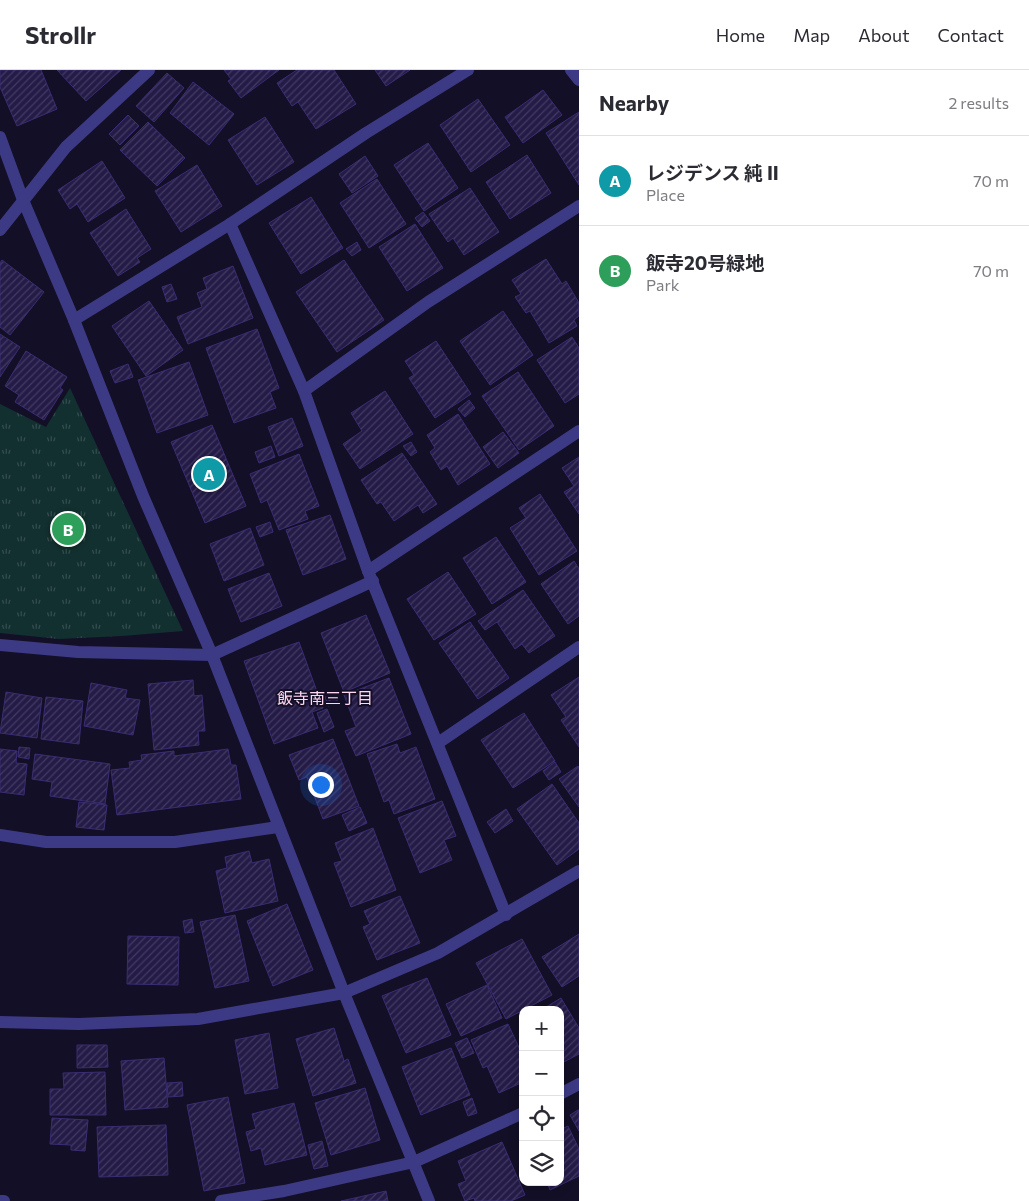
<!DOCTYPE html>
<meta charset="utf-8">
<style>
:root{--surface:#fff;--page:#f2f2f3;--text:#2b2b33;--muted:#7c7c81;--line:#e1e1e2;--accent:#0b8043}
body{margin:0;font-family:Commissioner,"Noto Sans JP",sans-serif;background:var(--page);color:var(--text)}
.controls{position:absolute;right:15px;bottom:15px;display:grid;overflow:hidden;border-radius:10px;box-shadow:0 2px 12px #0003}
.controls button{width:45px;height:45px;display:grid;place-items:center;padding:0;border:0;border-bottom:1px solid var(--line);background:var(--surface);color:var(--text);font:25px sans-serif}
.you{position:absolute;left:320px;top:714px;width:18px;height:18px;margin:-12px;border:4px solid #fff;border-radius:50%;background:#1a73e8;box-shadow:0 0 0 8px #1a73e833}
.badge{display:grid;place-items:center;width:32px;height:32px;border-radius:50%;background:var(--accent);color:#fff;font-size:16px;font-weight:700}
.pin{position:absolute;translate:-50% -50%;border:2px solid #fff;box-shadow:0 1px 5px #0006}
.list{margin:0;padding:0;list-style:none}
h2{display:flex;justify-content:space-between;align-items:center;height:65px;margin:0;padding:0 20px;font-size:21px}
h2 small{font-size:16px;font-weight:400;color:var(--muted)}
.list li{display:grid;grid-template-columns:32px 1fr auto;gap:15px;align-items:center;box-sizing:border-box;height:90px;padding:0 20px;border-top:1px solid var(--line)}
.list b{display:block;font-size:19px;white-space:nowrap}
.list p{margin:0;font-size:16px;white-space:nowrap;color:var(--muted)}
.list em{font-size:16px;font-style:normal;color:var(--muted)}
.icon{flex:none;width:28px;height:28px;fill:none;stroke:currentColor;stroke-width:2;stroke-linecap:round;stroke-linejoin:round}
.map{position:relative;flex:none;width:579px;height:1131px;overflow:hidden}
header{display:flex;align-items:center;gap:30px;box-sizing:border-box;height:70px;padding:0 25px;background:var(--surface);border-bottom:1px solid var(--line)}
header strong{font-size:24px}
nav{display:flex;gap:28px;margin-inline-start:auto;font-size:18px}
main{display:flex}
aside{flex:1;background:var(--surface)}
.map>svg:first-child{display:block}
</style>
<header>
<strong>Strollr</strong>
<nav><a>Home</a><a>Map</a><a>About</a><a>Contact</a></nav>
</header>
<main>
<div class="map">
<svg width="579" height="1131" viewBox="0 0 579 1131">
<defs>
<pattern id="park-tufts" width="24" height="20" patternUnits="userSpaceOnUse" patternTransform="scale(1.25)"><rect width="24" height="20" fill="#12302f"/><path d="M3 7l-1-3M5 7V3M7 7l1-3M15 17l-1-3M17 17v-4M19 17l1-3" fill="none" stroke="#344d4e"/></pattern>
<pattern id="building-hatch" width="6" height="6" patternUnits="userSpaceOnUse" patternTransform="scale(1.25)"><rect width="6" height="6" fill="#241b47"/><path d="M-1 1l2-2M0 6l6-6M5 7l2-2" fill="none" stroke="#433b63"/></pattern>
</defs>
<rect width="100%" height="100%" fill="#130f26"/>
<path fill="url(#park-tufts)" d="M70 318 183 561 122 566 59 569 0 563V334L46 357Z"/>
<g fill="url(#building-hatch)" stroke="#3b2d73">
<path d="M0 0H41L57 39 17 56 0 17Z"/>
<path d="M57 0H121L86 31Z"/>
<path d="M224 0H279L241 28 228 11 231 9Z"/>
<path d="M297 0H334L356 34 316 59 298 32 292 36 277 13Z"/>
<path d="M375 0H410L386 16Z"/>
<path d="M167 3 184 18 154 52 136 36Z"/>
<path d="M193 12 234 44 209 75 170 43Z"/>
<path d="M543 20 562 45 523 73 505 47Z"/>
<path d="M478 29 510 75 471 102 440 55Z"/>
<path d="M579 42V115L546 63Z"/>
<path d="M128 45 139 56 120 75 109 64Z"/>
<path d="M265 47 294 92 257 115 228 70Z"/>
<path d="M148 52 185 88 157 116 120 80Z"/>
<path d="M428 73 458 118 424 141 394 95Z"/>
<path d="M527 85 551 123 510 149 486 112Z"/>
<path d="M365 86 378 106 352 123 339 104Z"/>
<path d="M102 91 125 128 88 152 77 134 70 139 58 120Z"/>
<path d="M197 95 222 136 181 162 155 121Z"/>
<path d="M377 109 406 154 369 178 340 133Z"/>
<path d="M470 118 499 162 464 185 453 168 448 172 429 144Z"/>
<path d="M311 127 343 178 301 204 269 153Z"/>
<path d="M126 139 151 179 137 188 140 192 118 206 90 163Z"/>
<path d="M423 142 430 151 422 157 415 148Z"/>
<path d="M415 154 443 198 407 221 379 177Z"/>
<path d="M357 172 361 180 352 186 346 179Z"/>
<path d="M546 189 562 214 566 211 579 233V246L574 250 577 256 549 273 530 241 526 243 515 227 521 224 512 210Z"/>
<path d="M2 190 44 222 10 265 0 257V193Z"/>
<path d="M344 190 384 250 337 282 296 222Z"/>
<path d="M233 196 253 248 188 274 177 247 202 237 197 223 207 219 203 208Z"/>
<path d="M171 214 177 229 167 232 162 217Z"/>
<path d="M149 231 183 280 146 306 112 256Z"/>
<path d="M503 241 533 285 490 315 460 271Z"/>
<path d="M257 259 279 318 270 322 276 338 234 353 206 278Z"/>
<path d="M0 264 20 277 0 307Z"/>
<path d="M572 267 579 278V324L565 333 537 290Z"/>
<path d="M436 271 471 324 435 348 409 308 414 305 405 291Z"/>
<path d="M26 281 67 307 60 318 63 320 44 350 15 332 19 325 5 316Z"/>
<path d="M189 292 208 345 157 363 138 310Z"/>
<path d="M128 294 133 307 115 313 110 301Z"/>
<path d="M518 302 554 356 519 380 482 326Z"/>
<path d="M385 321 413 364 360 399 343 374 362 361 351 343Z"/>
<path d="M469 330 475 338 465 347 458 339Z"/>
<path d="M458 344 490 394 458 415 447 396 441 400 430 382 435 378 427 365Z"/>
<path d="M292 348 303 376 279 386 268 357Z"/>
<path d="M212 355 246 436 205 453 171 372Z"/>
<path d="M503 362 519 383 498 398 483 377Z"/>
<path d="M411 372 417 382 411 386 403 376Z"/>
<path d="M271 376 275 387 259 393 255 382Z"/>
<path d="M402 383 437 434 423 443 418 435 394 451 381 432 377 434 361 410Z"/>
<path d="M299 384 319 436 305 441 308 449 279 460 267 430 261 433 250 404Z"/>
<path d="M579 387V444L564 422 574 416 562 398Z"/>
<path d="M540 424 577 481 539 505 510 458 526 448 519 438Z"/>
<path d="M330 445 346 489 303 505 286 460Z"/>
<path d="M270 452 273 462 260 467 256 457Z"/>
<path d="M250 458 264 495 224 511 210 474Z"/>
<path d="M496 467 526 512 492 534 463 488Z"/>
<path d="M574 491 579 499V546L568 554 541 514Z"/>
<path d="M448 502 476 544 434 570 407 529Z"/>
<path d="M269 503 282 536 241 552 228 519Z"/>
<path d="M523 520 555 566 529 583 522 574 515 579 497 552 485 560 478 551Z"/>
<path d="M366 545 390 603 344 622 321 563Z"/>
<path d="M470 552 509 608 478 629 439 573Z"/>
<path d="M299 572 323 638 312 642 318 658 274 674 244 591Z"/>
<path d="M579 607V677L561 650 566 647 551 625Z"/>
<path d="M389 608 411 664 356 686 345 661 356 657 344 625Z"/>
<path d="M193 610 194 626 202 625 205 661H198L199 675 154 680 148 614Z"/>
<path d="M91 613 127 620 125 628 140 630 133 665 84 656Z"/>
<path d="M6 622 42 628 37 668 0 663Z"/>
<path d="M334 624 338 632 328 636 325 627Z"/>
<path d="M46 627 83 631 79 674 41 669Z"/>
<path d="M327 639 334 657 324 662 317 643Z"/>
<path d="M524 643 555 691 513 718 481 670Z"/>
<path d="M333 669 359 736 323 749 307 707 299 710 289 685Z"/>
<path d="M397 674 400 683 416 677 435 729 394 744 389 730 384 732 367 684Z"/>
<path d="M19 677 30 678 29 689 18 687Z"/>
<path d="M0 679 17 681 16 693 27 694 24 725 0 722Z"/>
<path d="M228 679 231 695H236L241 729 117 745 111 700 130 698 129 692 142 690 141 685 174 681V686Z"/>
<path d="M35 684 110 694 105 734 50 726 52 712 32 709Z"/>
<path d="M555 692 561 702 549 710 543 701Z"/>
<path d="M578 696 579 697V737L559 709Z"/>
<path d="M552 714 579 753V779L557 795 517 739Z"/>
<path d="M442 731 456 766 444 770 452 790 420 803 398 748Z"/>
<path d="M79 732 107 735 104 760 76 757Z"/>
<path d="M360 737 367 753 349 761 342 745Z"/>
<path d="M506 739 513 751 495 763 487 752Z"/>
<path d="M373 758 396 820 351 837 334 793 342 791 335 773Z"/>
<path d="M249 781 252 793 269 789 278 831 225 843 216 801 227 798 225 787Z"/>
<path d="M400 826 420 873 377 890 363 857 370 854 364 841Z"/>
<path d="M287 834 313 900 273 916 247 851Z"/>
<path d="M235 845 249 911 215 918 200 852Z"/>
<path d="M192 849 194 862 185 863 183 851Z"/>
<path d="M579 864V906L562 917 542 887Z"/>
<path d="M128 866 179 867 178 915 127 914Z"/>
<path d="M522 869 552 925 506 949 476 893Z"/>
<path d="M427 908 451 965 406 983 382 926Z"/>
<path d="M487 915 502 948 461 966 446 934Z"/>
<path d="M561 928 579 958V984L560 994V940H541Z"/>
<path d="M508 954 523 986V1012L499 1023 487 996 483 998 471 970Z"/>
<path d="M334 958 344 991 348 989 356 1013 313 1026 296 969Z"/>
<path d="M269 963 278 1018 245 1024 235 970Z"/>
<path d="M467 968 474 983 462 988 455 973Z"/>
<path d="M77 975H107L108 997 77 998Z"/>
<path d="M451 978 470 1025 421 1045 402 997Z"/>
<path d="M164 988 168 1037 125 1040 121 991Z"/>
<path d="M105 1002 106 1045H50V1019H64L63 1003Z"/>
<path d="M182 1012 183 1026 168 1027 167 1013Z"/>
<path d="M365 1018 380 1070 331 1085 315 1033Z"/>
<path d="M228 1027 245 1113 204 1121 187 1035Z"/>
<path d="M472 1028 477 1043 468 1046 463 1032Z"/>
<path d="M294 1033 307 1085 265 1095 261 1078 251 1081 246 1062 256 1059 252 1044Z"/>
<path d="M578 1040H579V1061L570 1045Z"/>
<path d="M52 1048 88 1050 85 1081 71 1080V1075L50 1074Z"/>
<path d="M166 1055 168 1105 99 1107 97 1057Z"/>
<path d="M568 1056 579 1079V1106L550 1120 547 1112H560V1060Z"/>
<path d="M322 1071 328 1096 314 1099 308 1075Z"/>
<path d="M502 1072 525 1125 511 1131H475L474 1128 465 1131 458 1114 466 1111 458 1091Z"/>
<path d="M386 1121 388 1131H341Z"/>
</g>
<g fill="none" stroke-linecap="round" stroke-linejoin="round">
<g stroke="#3d3a85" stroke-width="12">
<path d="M571 0 579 10"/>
<path d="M0 67 23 130 74 250 143 426 212 585 344 923 429 1131"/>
<path d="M230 154 304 321 368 501 506 845"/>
<path d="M0 160 66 77 149 0"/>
<path d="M74 250 230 154 366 63 468 0"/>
<path d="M304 321 428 232 579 136"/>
<path d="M368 501 579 361"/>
<path d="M0 575 78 582 212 585 373 511"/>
<path d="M438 673 579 577"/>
<path d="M0 765 46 772H175L278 757"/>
<path d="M0 952 79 954 198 949 344 923 438 883 579 801"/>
<path d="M560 1024 579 1014"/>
<path d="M0 1131H4"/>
<path d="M221 1131 284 1121 414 1092 523 1043"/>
</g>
</g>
<g text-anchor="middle" stroke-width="4" stroke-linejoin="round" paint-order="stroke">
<g font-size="16" fill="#ffd6f0" stroke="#130f26">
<text x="325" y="634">飯寺南三丁目</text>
</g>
</g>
</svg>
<div class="controls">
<button>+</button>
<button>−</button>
<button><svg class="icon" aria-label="locate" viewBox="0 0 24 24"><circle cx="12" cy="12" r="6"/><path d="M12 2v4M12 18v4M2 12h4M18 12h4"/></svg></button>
<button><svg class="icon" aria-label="layers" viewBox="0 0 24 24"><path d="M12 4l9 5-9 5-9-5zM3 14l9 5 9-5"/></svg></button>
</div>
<div class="you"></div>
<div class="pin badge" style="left:209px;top:404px;background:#0f9aa8">A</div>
<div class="pin badge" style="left:68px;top:459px;background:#2e9e5b">B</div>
</div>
<aside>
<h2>Nearby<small>2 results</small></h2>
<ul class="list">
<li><span class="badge" style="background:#0f9aa8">A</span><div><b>レジデンス 純 II</b><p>Place</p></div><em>70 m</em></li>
<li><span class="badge" style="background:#2e9e5b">B</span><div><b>飯寺20号緑地</b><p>Park</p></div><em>70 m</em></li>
</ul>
</aside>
</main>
